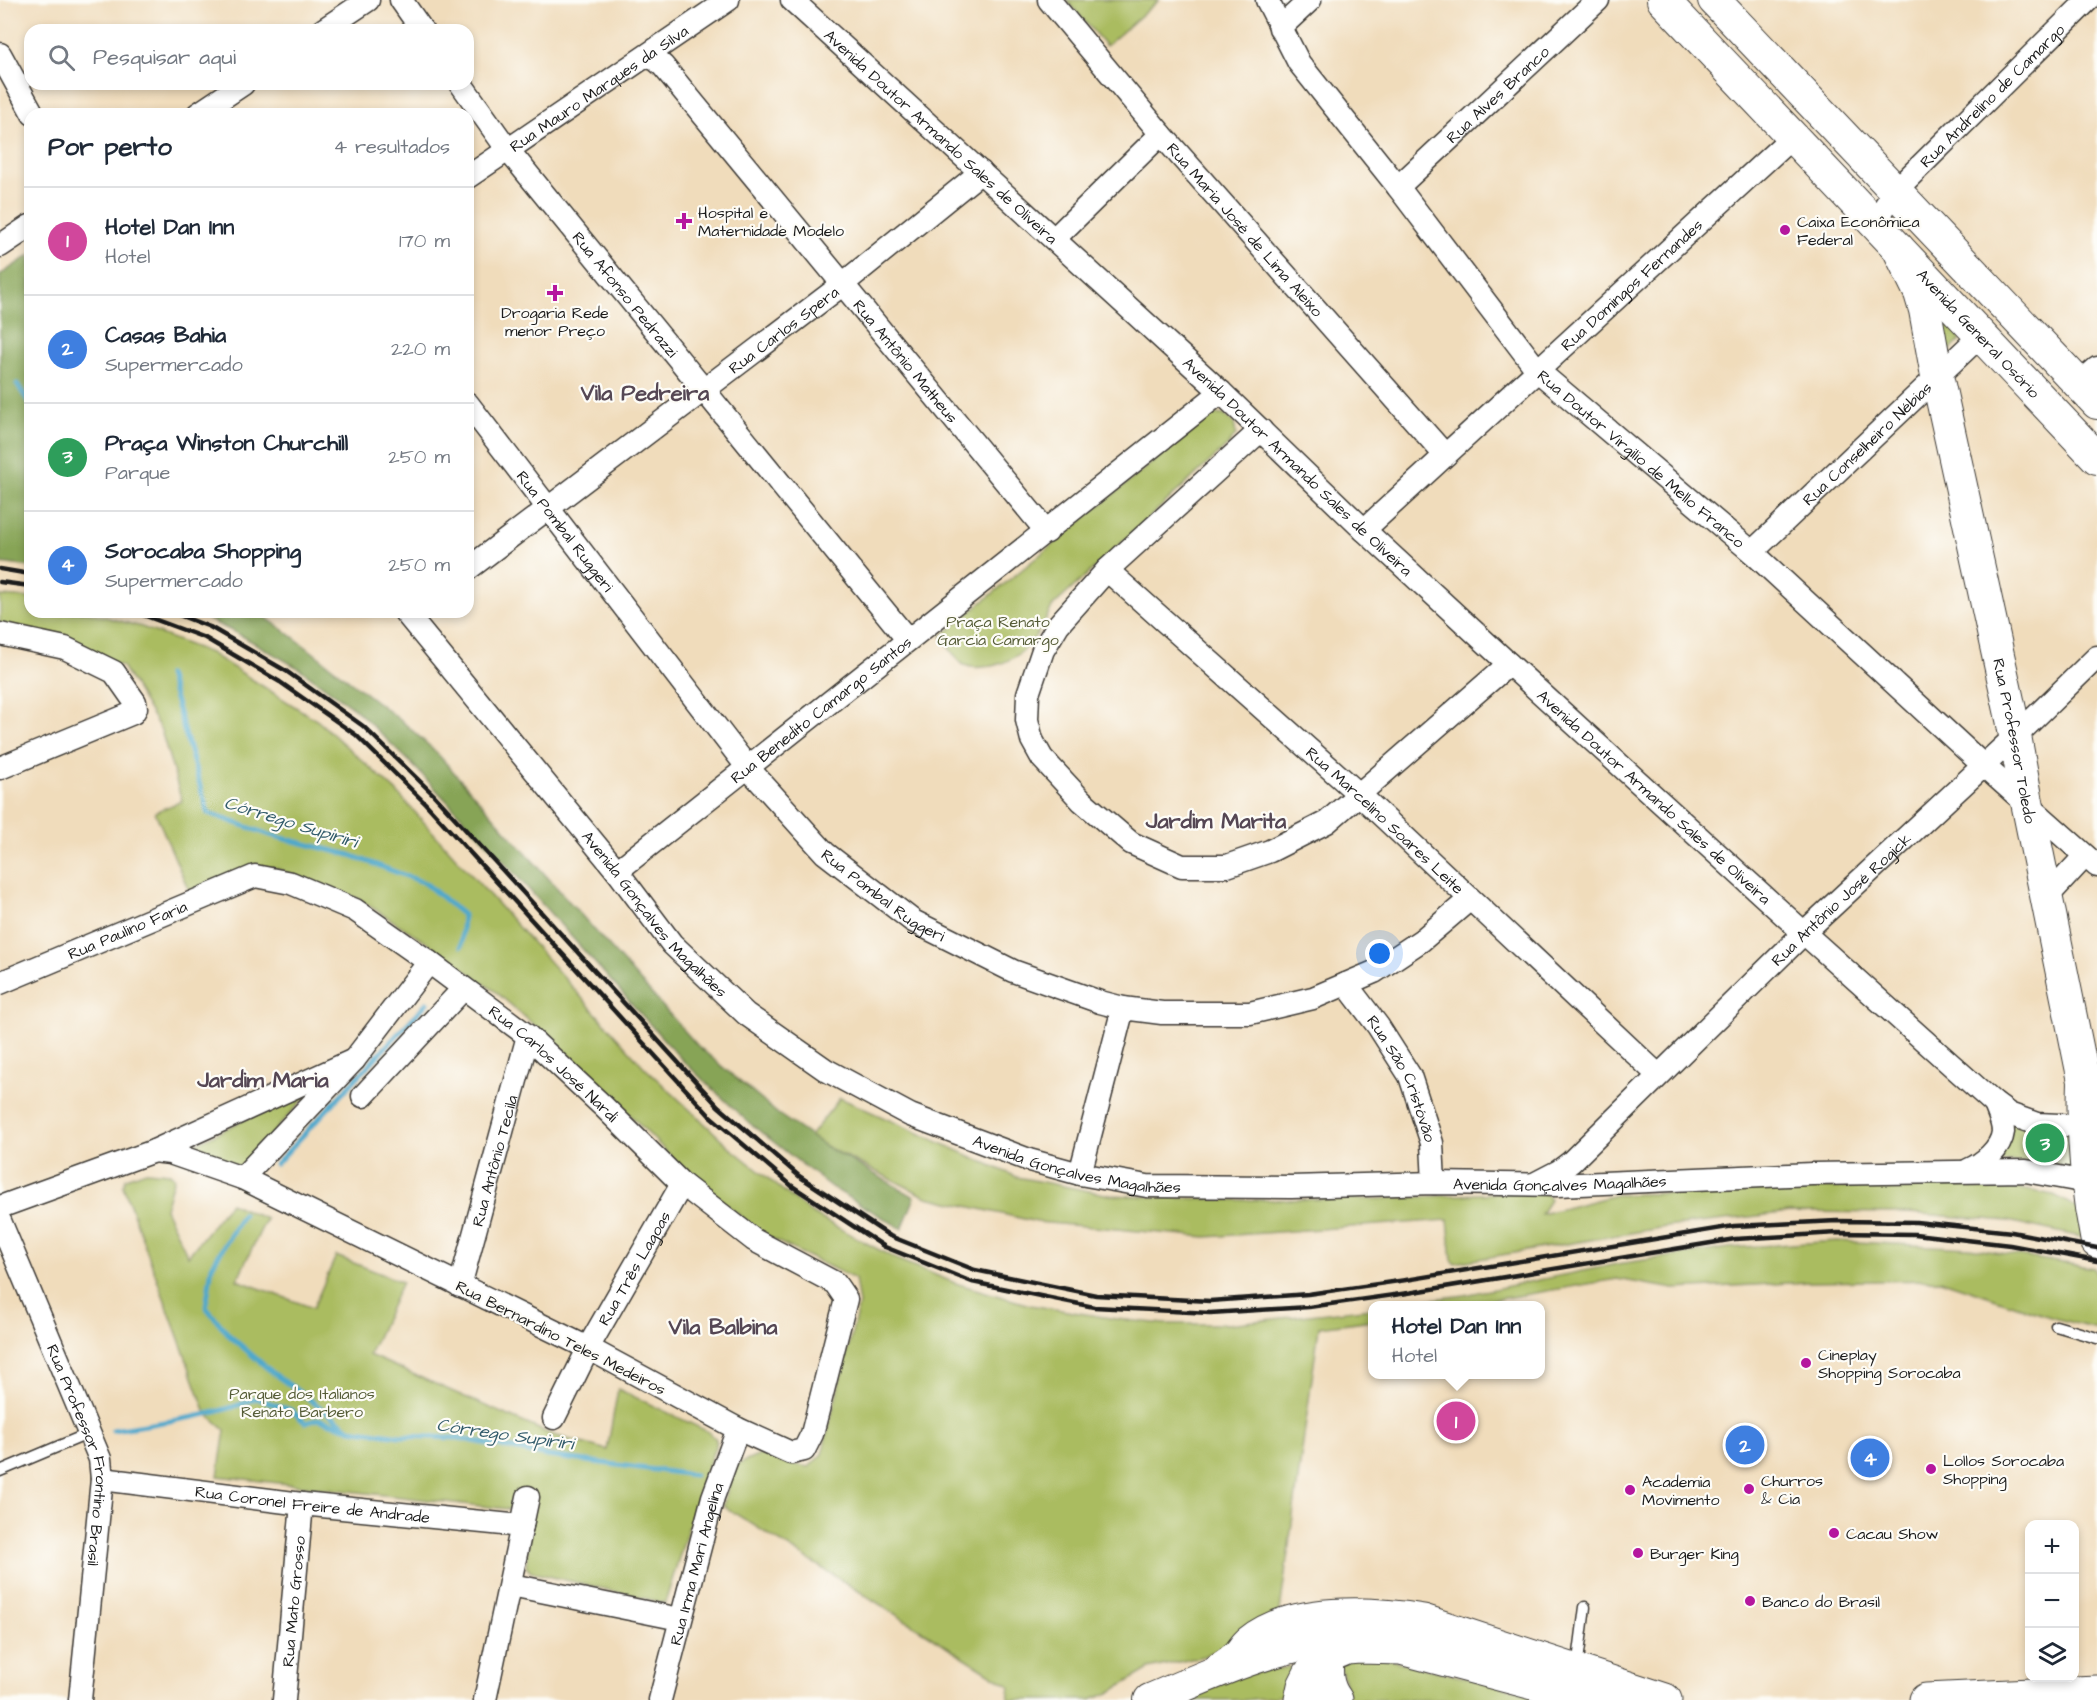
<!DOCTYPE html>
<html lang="pt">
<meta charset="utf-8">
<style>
:root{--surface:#fff;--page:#f2f2f3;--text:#1f2937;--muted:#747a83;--line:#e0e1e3;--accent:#b5179e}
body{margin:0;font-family:"Architects Daughter",sans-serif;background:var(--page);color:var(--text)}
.controls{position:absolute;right:18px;bottom:18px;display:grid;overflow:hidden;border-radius:12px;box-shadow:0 3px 9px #0003}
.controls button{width:54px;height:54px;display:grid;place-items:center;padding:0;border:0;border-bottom:2px solid var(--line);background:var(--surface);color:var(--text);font:30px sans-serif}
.you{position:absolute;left:1380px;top:954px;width:21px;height:21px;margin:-15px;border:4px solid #fff;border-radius:50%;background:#1a73e8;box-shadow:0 0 0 9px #1a73e833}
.badge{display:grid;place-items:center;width:39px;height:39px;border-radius:50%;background:var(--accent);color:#fff;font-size:20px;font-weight:700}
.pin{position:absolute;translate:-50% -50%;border:3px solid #fff;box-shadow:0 2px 6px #0006}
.popup{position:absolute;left:1368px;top:1301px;width:177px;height:78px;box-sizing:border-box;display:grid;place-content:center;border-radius:12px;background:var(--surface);filter:drop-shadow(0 2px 4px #0005);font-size:20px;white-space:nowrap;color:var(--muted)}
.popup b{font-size:22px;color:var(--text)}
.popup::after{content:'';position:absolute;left:50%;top:100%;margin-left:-12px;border:12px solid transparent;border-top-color:var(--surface)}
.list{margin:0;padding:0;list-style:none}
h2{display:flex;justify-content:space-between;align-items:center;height:78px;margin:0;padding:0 24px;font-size:26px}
h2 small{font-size:20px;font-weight:400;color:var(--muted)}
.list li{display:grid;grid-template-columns:39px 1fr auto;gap:18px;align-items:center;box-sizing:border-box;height:108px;padding:0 24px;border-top:2px solid var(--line)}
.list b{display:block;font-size:22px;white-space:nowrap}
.list p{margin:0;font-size:20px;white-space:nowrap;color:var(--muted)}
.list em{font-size:20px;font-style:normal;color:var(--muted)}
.icon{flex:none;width:33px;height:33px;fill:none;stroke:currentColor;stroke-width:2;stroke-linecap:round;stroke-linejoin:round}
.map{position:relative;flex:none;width:2097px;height:1700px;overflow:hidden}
.search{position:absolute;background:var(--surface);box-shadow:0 3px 9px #0003;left:24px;top:24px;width:450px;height:66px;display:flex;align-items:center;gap:15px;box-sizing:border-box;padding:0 21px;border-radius:18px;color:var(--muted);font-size:22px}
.panel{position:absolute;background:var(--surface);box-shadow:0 3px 9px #0003;left:24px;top:108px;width:450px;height:510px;border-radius:18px}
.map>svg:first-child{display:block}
</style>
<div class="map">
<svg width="2097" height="1700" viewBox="0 0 2097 1700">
<rect width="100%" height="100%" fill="#fdfcf7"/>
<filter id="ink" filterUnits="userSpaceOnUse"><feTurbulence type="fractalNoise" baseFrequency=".0167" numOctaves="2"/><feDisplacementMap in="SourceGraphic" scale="12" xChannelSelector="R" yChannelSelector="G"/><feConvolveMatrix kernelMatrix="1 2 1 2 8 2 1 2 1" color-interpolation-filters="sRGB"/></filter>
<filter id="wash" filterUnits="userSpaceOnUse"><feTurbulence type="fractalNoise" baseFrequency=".008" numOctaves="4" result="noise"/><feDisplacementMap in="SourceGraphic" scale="24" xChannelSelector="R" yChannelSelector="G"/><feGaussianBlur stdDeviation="1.35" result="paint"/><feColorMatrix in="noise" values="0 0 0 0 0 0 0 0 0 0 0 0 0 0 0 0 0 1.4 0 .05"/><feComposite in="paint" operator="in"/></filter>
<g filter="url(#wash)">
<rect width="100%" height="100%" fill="#f0dcbb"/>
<g fill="#aabc60" stroke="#636c3e" stroke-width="1.5">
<path d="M1066 0H1159L1106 46Z"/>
<path d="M1938 312 1960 337V341L1948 352Z"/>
<path d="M1214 414 1224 415 1234 423 1236 434 1229 444 1052 607C1038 635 1025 659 992 666 982 667 974 669 964 665 956 660 947 644 941 636L1198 425Z"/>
<path d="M0 596 30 598V612H88L142 627 210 653 318 721 395 790 645 1068 733 1150 811 1213 896 1259 955 1283 1030 1305 1116 1319 1164 1324H1228L1372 1308V1320L1319 1327 1279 1618 1248 1636 1204 1656 1149 1669 1109 1693 1091 1700H1008L1010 1686 723 1506 734 1466 762 1454 781 1462 809 1467 822 1454 859 1304 855 1279 766 1236 693 1179 587 1071 496 992 431 945 357 898 272 867 222 879 189 891 155 812 182 801 161 730 122 666 0 627Z"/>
<path d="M318 1083 241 1168 191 1146Z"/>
<path d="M840 1098 1017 1177 1110 1195 1231 1200 1375 1199 1541 1191 1548 1195 1550 1200 1541 1214 1616 1195 1954 1183 2021 1189 2054 1195 2078 1208 2090 1239 2008 1221 1909 1213 1791 1212 1666 1227 1455 1263 1452 1260 1448 1220 1206 1237 1037 1222 927 1197 825 1146 810 1136Z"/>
<path d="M2010 1121 2075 1134 2080 1168 1997 1160Z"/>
<path d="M146 1171 170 1173 174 1177 165 1209 188 1256 230 1203 266 1219 237 1280 313 1308 336 1256 402 1282 369 1355 550 1434 607 1450 618 1389 709 1432 716 1439 715 1447 703 1480 665 1603 531 1572 526 1567 530 1525 516 1510 218 1476 225 1430 206 1413 123 1186 126 1178Z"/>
<path d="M1837 1241 1970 1248 2094 1268 2097 1281V1329L2050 1317 1940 1280 1810 1282 1674 1289 1617 1279 1464 1305H1389L1465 1295 1617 1264 1730 1248Z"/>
<path d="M1357 1652 1559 1700H1359L1349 1698 1339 1662Z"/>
<path d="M1289 1667 1296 1670 1290 1695 1245 1700H1183L1241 1675Z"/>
</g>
<g fill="#87a456" stroke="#526039" stroke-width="1.5">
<path d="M30 255V567L0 563V275Z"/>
<path d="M193 612H258L292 636 404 723 435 751 698 1046 778 1114 825 1146 915 1197 902 1229 831 1187 748 1122 682 1060 497 854 409 761 355 709 300 669 242 636Z"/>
</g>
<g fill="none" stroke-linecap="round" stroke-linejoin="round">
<g stroke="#4ea8cc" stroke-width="5">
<path d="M17 384 30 404"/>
<path d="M168 675 208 813 270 835 350 855 425 883 463 915 461 946"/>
<path d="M276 1164 427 1003"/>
<path d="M243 1214 212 1266 206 1307 230 1336 273 1373 350 1429 400 1436 458 1438 548 1456 694 1475"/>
<path d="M113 1430C159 1422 213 1418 256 1398L291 1410 306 1423 318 1419 345 1427"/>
</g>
</g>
</g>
<g filter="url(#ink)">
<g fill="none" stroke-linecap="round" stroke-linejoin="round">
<defs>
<g id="lane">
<path d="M2056 1326 2097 1338"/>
<path d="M0 1471 90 1433"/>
<path d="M1577 1669 1585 1607"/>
</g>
<g id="street">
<path d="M401 0 422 30"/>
<path id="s1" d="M792 0 1221 392 1364 530 1509 664 1804 933 1995 1104 2009 1114 2037 1124 2082 1126"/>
<path id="s2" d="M1049 0 1161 134 1445 455"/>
<path id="s3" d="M1267 0 1299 63 1398 187 1538 371 1752 552 1984 766 2097 866"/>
<path d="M1280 28 1310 0"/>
<path d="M323 30 368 0"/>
<path d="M0 54 33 114"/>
<path id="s4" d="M646 57 655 59 663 66 1047 532"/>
<path id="s5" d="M461 84 508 150 908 640"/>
<path d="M198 114 243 84"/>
<path id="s6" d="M468 177 728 0"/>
<path id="s7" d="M1398 187 1598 0"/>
<path id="s8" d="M1881 228 1882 211 1895 191 2088 0"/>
<path d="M1054 239 1161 134"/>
<path d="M0 246 30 226"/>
<path d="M2079 384 2097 368"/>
<path id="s9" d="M468 404 748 768 825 853 913 921 1013 971 1100 1002 1123 1008 1162 1013H1250L1313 998 1374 972 1422 940 1470 899"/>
<path d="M1261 430 1107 570 1058 625 1043 650 1028 694 1027 720 1032 740 1042 758 1082 801 1131 843 1182 866H1227L1270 851 1327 822 1509 664"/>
<path id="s10" d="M1364 530 1792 137"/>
<path id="s11" d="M1752 552 1981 335"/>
<path id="s12" d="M468 569 834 291 981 172"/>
<path id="s13" d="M1107 570 1360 795 1658 1075"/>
<path id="s14" d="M405 612 617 871 672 944 746 1014 826 1070 910 1115 1029 1160 1080 1174 1147 1186 1291 1187 1434 1183 1557 1185 1812 1174 2026 1171 2076 1180 2094 1193"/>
<path d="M0 634 65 648 114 672 135 702 136 708 133 713 0 768"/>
<path id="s15" d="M617 871 1221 392"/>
<path d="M2047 897 2085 856"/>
<path id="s16" d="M0 983 255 876 291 883 355 910 429 962 528 1036 604 1107 682 1184 754 1240 835 1283 846 1299 812 1434 804 1450 791 1453 738 1429 588 1348 242 1178 170 1153 154 1151"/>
<path id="s17" d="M1346 984 1378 1026 1410 1076 1432 1143 1434 1183"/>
<path d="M363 1096 463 989"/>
<path d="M1968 1170C1983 1164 2001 1149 2003 1132 2003 1122 1998 1113 1995 1104"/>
<path d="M1080 1174 1123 1008"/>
<path d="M242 1178 354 1060 429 962"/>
<path id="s18" d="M1534 1184 1559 1171 1571 1162 1812 925 2023 729 2097 657"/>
<path d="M0 1207 154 1151 354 1060"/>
<path id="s19" d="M0 1221 100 1459 102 1479 80 1700"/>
<path id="s20" d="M460 1286 528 1036"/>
<path id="s21" d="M554 1418 593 1339 682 1184"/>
<path id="s22" d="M102 1479 302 1504 522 1526"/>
<path d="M511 1585 680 1619"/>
<path id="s23" d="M284 1700 302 1504"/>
<path d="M485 1700 528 1497"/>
<path id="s24" d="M660 1700 713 1497 738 1429"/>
</g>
<g id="secondary">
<path id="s25" d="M1663 0 2097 458"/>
<path d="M1714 0 2097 403"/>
<path id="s26" d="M1898 248 1920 293 1925 310 1937 376 2012 719 2027 802 2084 1081C2082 1135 2086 1188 2097 1242"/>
<path d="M1150 1700C1210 1675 1292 1634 1358 1642"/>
</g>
<g id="primary">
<path d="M1327 1656C1326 1673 1325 1685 1336 1700"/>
<path d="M1219 1670C1225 1666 1232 1661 1238 1656 1242 1652 1245 1646 1250 1642 1291 1608 1373 1612 1423 1621L1665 1700"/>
<path d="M1301 1700 1304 1686 1310 1674 1327 1656 1347 1648 1359 1647 1401 1648 1598 1700"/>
<path d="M1926 1700 2097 1692"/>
</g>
</defs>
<use href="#lane" stroke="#3c3934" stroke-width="13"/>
<use href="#street" stroke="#3c3934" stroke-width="25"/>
<use href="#secondary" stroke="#3c3934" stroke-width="34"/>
<use href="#primary" stroke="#3c3934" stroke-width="35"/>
<use href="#lane" stroke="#fff" stroke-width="10"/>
<use href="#street" stroke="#fff" stroke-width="22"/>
<use href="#secondary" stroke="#fff" stroke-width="32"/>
<use href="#primary" stroke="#fff" stroke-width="33"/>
<g stroke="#1c1c1c" stroke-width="4.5">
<path d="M0 569 30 574"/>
<path d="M0 582 30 586"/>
<path d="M135 612 205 638 280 682 356 735 425 803 710 1116 792 1186 885 1247 972 1282 1094 1307 1210 1313 1309 1307 1408 1293 1735 1239 1837 1233 1915 1234 2010 1245 2097 1261"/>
<path d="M171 612 210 627 286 671 363 726 433 794 718 1106 799 1176 890 1236 975 1270 1096 1295 1210 1301 1308 1294 1406 1280 1734 1226 1837 1221 1916 1222 2012 1232 2097 1248"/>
</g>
</g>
</g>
<g fill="#b5179e" stroke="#fdfcf7" stroke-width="2">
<path d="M681 212h6v6h6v6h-6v6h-6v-6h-6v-6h6z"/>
<circle cx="1785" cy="230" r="6"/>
<path d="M552 284h6v6h6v6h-6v6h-6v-6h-6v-6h6z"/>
<circle cx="1806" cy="1363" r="6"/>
<circle cx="1931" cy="1469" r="6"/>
<circle cx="1749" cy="1489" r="6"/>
<circle cx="1630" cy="1490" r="6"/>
<circle cx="1834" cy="1533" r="6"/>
<circle cx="1638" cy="1553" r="6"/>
<circle cx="1750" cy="1601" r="6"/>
</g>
<g text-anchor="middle" stroke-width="4.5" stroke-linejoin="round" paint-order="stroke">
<g font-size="16" fill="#1c1c1c" stroke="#fdfcf7">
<text dy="6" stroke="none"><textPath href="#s6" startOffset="158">Rua Mauro Marques da Silva</textPath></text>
<text dy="6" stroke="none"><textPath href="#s7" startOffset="136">Rua Alves Branco</textPath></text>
<text dy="6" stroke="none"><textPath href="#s8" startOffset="177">Rua Andrelino de Camargo</textPath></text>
<text dy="6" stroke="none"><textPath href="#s1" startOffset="202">Avenida Doutor Armando Sales de Oliveira</textPath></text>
<text dy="6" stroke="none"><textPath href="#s2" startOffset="302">Rua Maria José de Lima Aleixo</textPath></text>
<text dy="6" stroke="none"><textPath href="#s10" startOffset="363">Rua Domingos Fernandes</textPath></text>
<text dy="6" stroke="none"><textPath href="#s5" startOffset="267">Rua Afonso Pedrazzi</textPath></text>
<text dy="6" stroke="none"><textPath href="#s12" startOffset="396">Rua Carlos Spera</textPath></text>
<text dy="6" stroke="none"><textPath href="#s25" startOffset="459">Avenida General Osório</textPath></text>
<text dy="6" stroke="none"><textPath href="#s4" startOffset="402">Rua Antônio Matheus</textPath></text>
<text dy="6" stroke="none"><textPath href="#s11" startOffset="158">Rua Conselheiro Nébias</textPath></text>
<text dy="6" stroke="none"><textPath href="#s3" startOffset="596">Rua Doutor Virgilio de Mello Franco</textPath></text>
<text dy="6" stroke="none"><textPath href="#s1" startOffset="688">Avenida Doutor Armando Sales de Oliveira</textPath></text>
<text dy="6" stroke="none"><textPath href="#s9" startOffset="160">Rua Pombal Ruggeri</textPath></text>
<text dy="6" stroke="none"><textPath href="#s15" startOffset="260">Rua Benedito Camargo Santos</textPath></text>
<text dy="6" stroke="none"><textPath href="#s26" startOffset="508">Rua Professor Toledo</textPath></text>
<text dy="6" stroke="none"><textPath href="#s1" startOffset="1174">Avenida Doutor Armando Sales de Oliveira</textPath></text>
<text dy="6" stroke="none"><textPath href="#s13" startOffset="374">Rua Marcelino Soares Leite</textPath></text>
<text dy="6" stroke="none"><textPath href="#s9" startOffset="646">Rua Pombal Ruggeri</textPath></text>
<text dy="6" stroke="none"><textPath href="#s18" startOffset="420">Rua Antônio José Rogick</textPath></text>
<text dy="6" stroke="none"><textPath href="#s14" startOffset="392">Avenida Gonçalves Magalhães</textPath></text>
<text dy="6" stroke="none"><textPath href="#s16" startOffset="138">Rua Paulino Faria</textPath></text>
<text dy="6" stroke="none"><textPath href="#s16" startOffset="634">Rua Carlos José Nardi</textPath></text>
<text dy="6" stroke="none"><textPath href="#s17" startOffset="111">Rua São Cristóvão</textPath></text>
<text dy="6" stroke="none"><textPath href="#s20" startOffset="130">Rua Antônio Tecila</textPath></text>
<text dy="6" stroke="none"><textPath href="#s14" startOffset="896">Avenida Gonçalves Magalhães</textPath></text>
<text dy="6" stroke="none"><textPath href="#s14" startOffset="1382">Avenida Gonçalves Magalhães</textPath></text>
<text dy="6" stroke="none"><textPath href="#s21" startOffset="170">Rua Três Lagoas</textPath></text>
<text transform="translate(561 1337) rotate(27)" y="6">Rua Bernardino Teles Medeiros</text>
<text dy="6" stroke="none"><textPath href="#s19" startOffset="250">Rua Professor Frontino Brasil</textPath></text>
<text dy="6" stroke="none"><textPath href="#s22" startOffset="212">Rua Coronel Freire de Andrade</textPath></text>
<text dy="6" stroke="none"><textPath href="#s24" startOffset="141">Rua Irma Mari Angelina</textPath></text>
<text dy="6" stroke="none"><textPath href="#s23" startOffset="99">Rua Mato Grosso</textPath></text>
</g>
<g font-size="16" fill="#1c1c1c" stroke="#fdfcf7" text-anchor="start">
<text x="698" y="218">Hospital e<tspan x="698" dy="18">Maternidade Modelo</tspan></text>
<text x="1797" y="227">Caixa Econômica<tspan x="1797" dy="18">Federal</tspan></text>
<text x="555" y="318" text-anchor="middle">Drogaria Rede<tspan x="555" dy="18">menor Preço</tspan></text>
<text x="1818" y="1360">Cineplay<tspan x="1818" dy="18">Shopping Sorocaba</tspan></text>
<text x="1943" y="1466">Lollos Sorocaba<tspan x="1943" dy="18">Shopping</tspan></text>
<text x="1761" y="1486">Churros<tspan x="1761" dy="18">&amp; Cia</tspan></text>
<text x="1642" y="1487">Academia<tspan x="1642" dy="18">Movimento</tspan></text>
<text x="1846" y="1539">Cacau Show</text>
<text x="1650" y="1559">Burger King</text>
<text x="1762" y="1607">Banco do Brasil</text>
</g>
<g font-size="16" fill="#555c37" stroke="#fdfcf7">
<text x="998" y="627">Praça Renato<tspan x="998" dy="18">Garcia Camargo</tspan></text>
<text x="302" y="1399">Parque dos Italianos<tspan x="302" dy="18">Renato Barbero</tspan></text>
</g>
<g font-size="18" font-style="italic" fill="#325b6b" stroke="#fdfcf7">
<text transform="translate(291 822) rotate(17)" y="6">Córrego Supiriri</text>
<text transform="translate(505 1434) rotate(8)" y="6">Córrego Supiriri</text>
</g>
<g font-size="22" font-weight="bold" fill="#554754" stroke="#fdfcf7">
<text x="645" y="400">Vila Pedreira</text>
<text x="1216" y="828">Jardim Marita</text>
<text x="263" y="1087">Jardim Maria</text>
<text x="723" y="1334">Vila Balbina</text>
</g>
</g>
</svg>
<div class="controls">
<button>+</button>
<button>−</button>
<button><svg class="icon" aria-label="layers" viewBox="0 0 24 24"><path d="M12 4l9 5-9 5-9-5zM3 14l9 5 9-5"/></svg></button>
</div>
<div class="you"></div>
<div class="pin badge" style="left:1456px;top:1421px;background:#d1479c">1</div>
<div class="popup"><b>Hotel Dan Inn</b>Hotel</div>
<div class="pin badge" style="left:1745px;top:1445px;background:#3f7fe0">2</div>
<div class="pin badge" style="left:2045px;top:1143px;background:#2e9e5b">3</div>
<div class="pin badge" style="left:1870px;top:1458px;background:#3f7fe0">4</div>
<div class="search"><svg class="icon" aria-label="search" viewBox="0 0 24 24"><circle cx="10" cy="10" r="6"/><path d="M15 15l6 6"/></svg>Pesquisar aqui</div>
<section class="panel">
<h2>Por perto<small>4 resultados</small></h2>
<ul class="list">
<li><span class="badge" style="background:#d1479c">1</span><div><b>Hotel Dan Inn</b><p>Hotel</p></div><em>170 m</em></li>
<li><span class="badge" style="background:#3f7fe0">2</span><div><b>Casas Bahia</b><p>Supermercado</p></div><em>220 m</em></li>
<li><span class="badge" style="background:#2e9e5b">3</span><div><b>Praça Winston Churchill</b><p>Parque</p></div><em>250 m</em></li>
<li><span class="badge" style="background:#3f7fe0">4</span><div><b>Sorocaba Shopping</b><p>Supermercado</p></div><em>250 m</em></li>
</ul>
</section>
</div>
